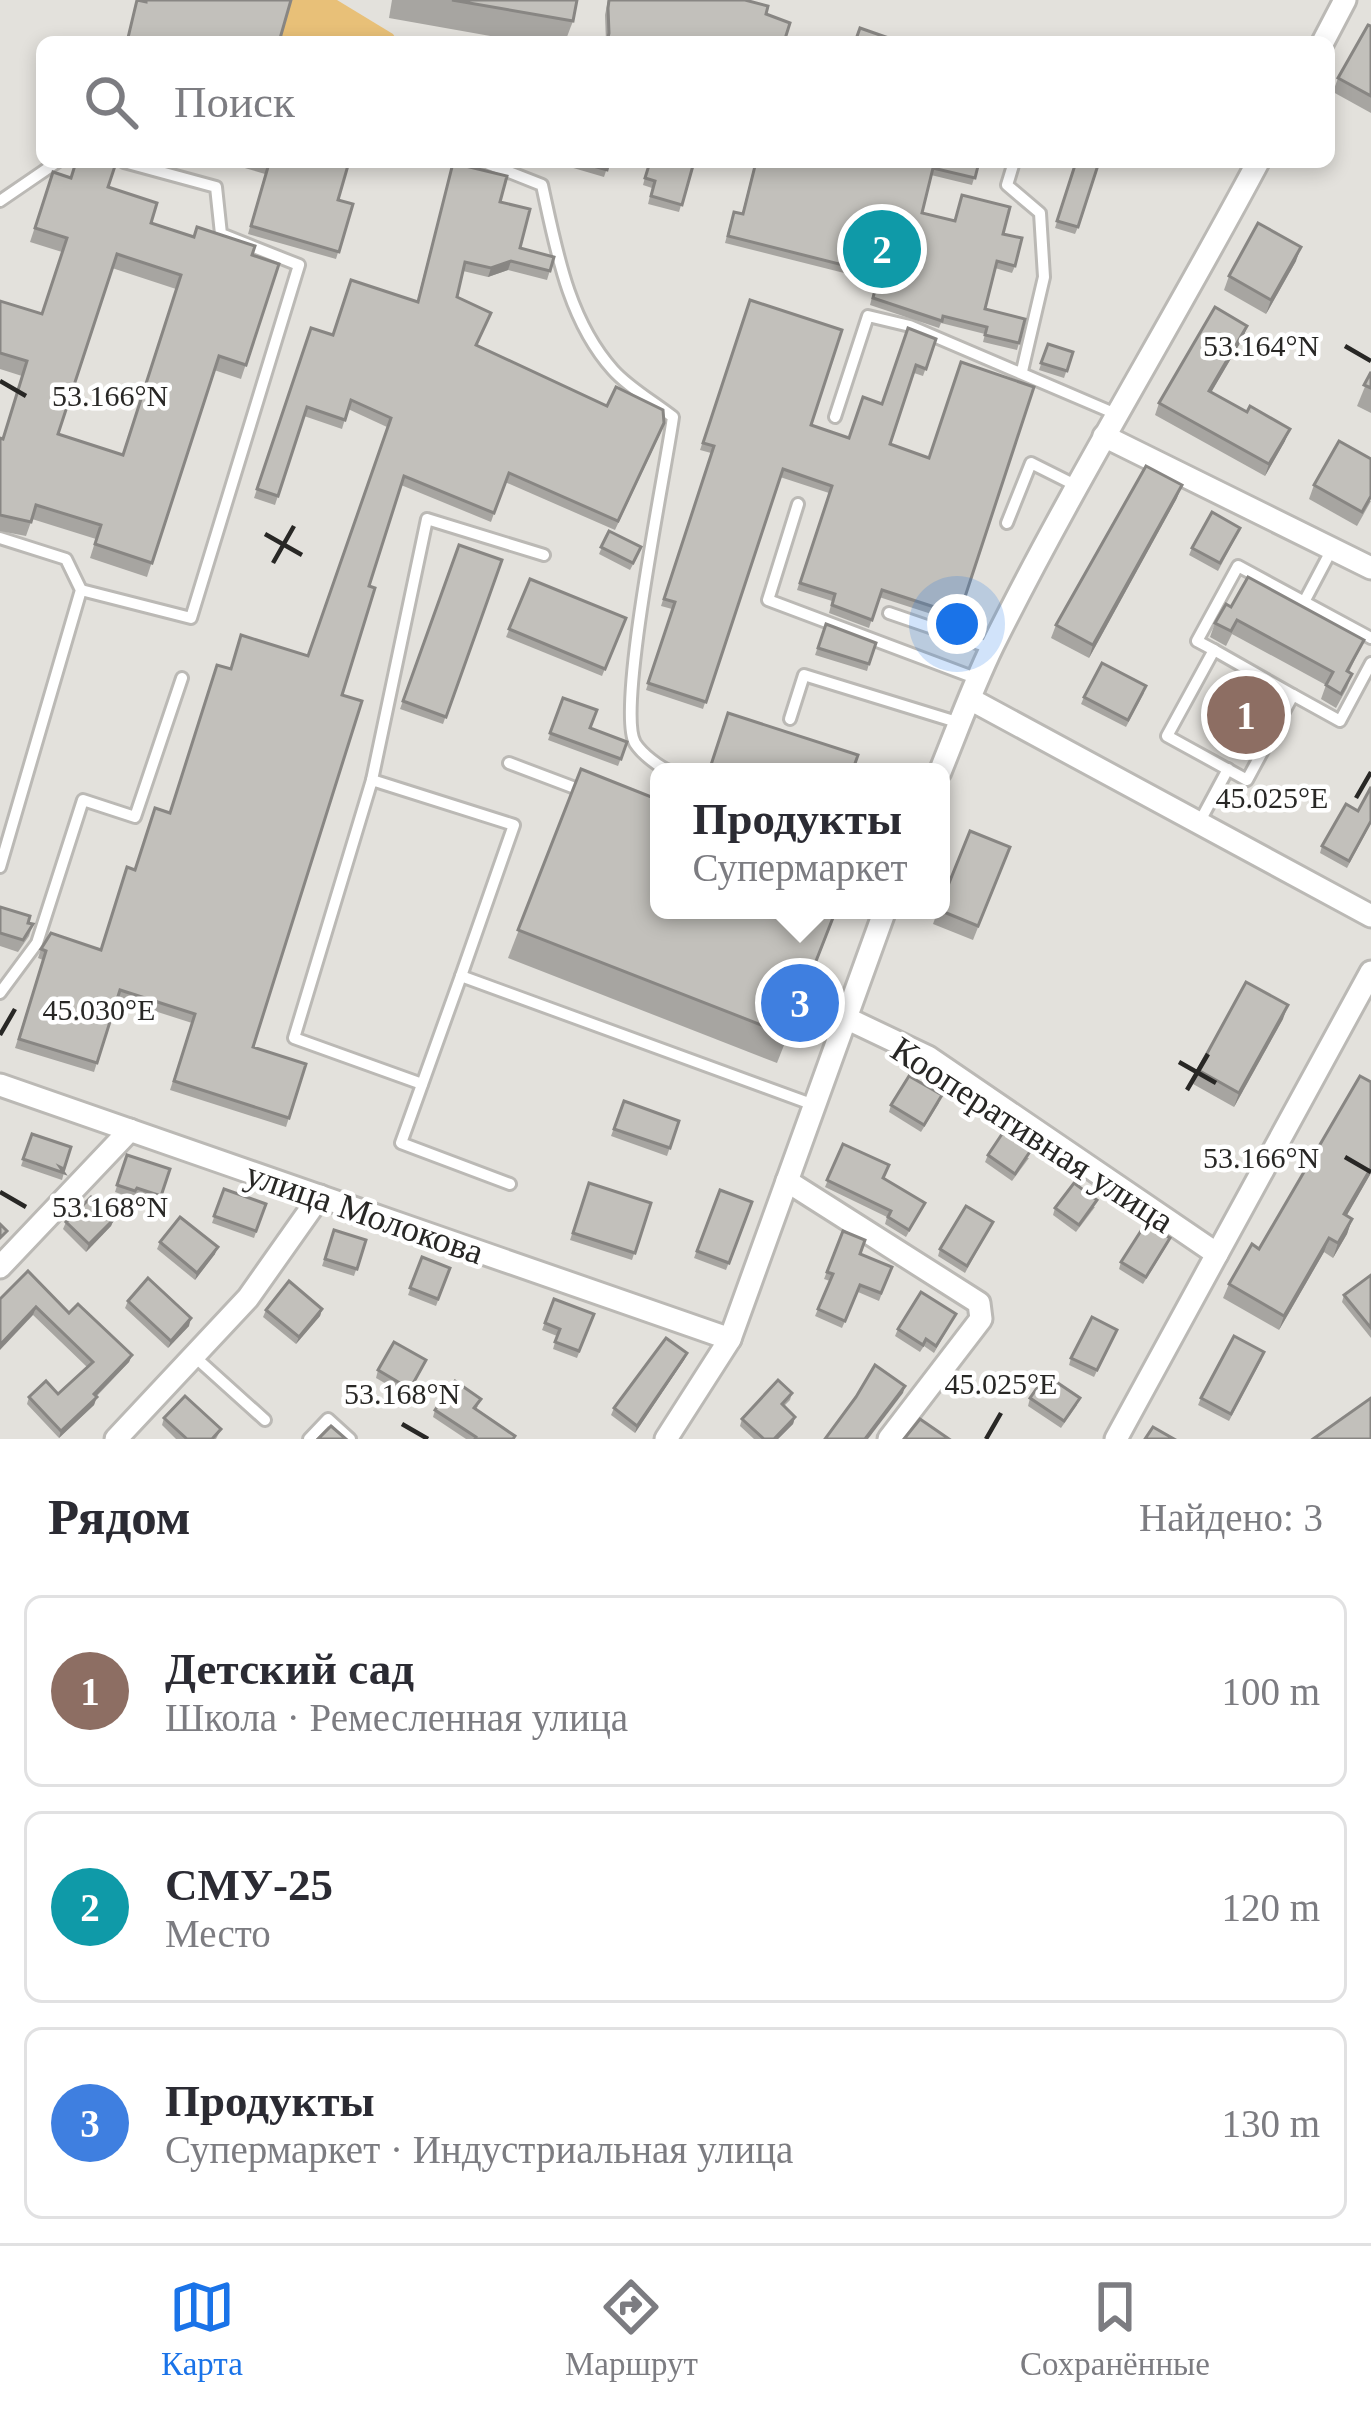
<!DOCTYPE html>
<html lang="ru">
<meta charset="utf-8">
<style>
:root{--surface:#fff;--page:#f7f7f7;--text:#2b2b33;--muted:#7c7c81;--line:#e1e1e2;--accent:#1a73e8}
body{margin:0;font-family:"Times New Roman",serif;background:var(--page);color:var(--text)}
.you{position:absolute;left:957px;top:624px;width:42px;height:42px;margin:-30px;border:9px solid #fff;border-radius:50%;background:#1a73e8;box-shadow:0 0 0 18px #1a73e833}
.badge{display:grid;place-items:center;width:78px;height:78px;border-radius:50%;background:var(--accent);color:#fff;font-size:39px;font-weight:700}
.pin{position:absolute;translate:-50% -50%;border:6px solid #fff;box-shadow:0 3px 12px #0006}
.popup{position:absolute;left:650px;top:763px;width:300px;height:156px;box-sizing:border-box;display:grid;place-content:center;border-radius:18px;background:var(--surface);filter:drop-shadow(0 3px 9px #0005);font-size:39px;white-space:nowrap;color:var(--muted)}
.popup b{font-size:45px;color:var(--text)}
.popup::after{content:'';position:absolute;left:50%;top:100%;margin-left:-24px;border:24px solid transparent;border-top-color:var(--surface)}
.list{margin:0;padding:0;list-style:none}
h2{display:flex;justify-content:space-between;align-items:center;height:156px;margin:0;padding:0 48px;font-size:51px}
h2 small{font-size:39px;font-weight:400;color:var(--muted)}
.list li{display:grid;grid-template-columns:78px 1fr auto;gap:36px;align-items:center;box-sizing:border-box;height:192px;margin:0 24px 24px;padding:0 24px;border:3px solid var(--line);border-radius:18px}
.list b{display:block;font-size:45px;white-space:nowrap}
.list p{margin:0;font-size:39px;white-space:nowrap;color:var(--muted)}
.list em{font-size:39px;font-style:normal;color:var(--muted)}
.icon{flex:none;width:66px;height:66px;fill:none;stroke:currentColor;stroke-width:2;stroke-linecap:round;stroke-linejoin:round}
.map{position:relative;flex:none;width:1371px;height:1439px;overflow:hidden}
.search{position:absolute;background:var(--surface);box-shadow:0 6px 18px #0003;left:36px;right:36px;top:36px;height:132px;display:flex;align-items:center;gap:30px;box-sizing:border-box;padding:0 42px;border-radius:18px;color:var(--muted);font-size:45px}
.sheet{height:804px;background:var(--surface)}
nav{display:flex;justify-content:space-around;align-items:center;box-sizing:border-box;height:168px;border-top:3px solid var(--line);background:var(--surface);font-size:33px;color:var(--muted)}
nav a{display:grid;justify-items:center;gap:6px}
nav .on{color:var(--accent)}
.map>svg:first-child{display:block}
</style>
<div class="map">
<svg width="1371" height="1439" viewBox="0 0 1371 1439">
<rect width="100%" height="100%" fill="#e3e1dc"/>
<path fill="#e8c078" d="M291 0H337L393 34 398 42H278Z"/>
<g fill="none" stroke-linecap="round" stroke-linejoin="round">
<defs>
<g id="service">
<path d="M484 162 542 185C556 249 568 320 613 370 629 388 654 402 673 417 666 469 616 710 635 743 642 754 659 767 671 772"/>
<path d="M1014 162 1007 185 1040 213 1044 277 1022 371"/>
<path d="M0 201 57 162"/>
<path d="M835 417 868 316 910 326 1116 414"/>
<path d="M798 504 768 600 978 679"/>
<path d="M1007 523 1031 463 1077 486"/>
<path d="M0 538 66 559 81 590 0 867"/>
<path d="M81 590 191 618 299 265 221 234 216 187 124 162"/>
<path d="M1304 602 1332 549"/>
<path d="M889 613 991 648"/>
<path d="M1371 638 1238 566 1197 641 1214 650 1167 736 1247 780 1293 695 1340 721 1371 663"/>
<path d="M1214 650 1293 695"/>
<path d="M790 719 804 675 960 723"/>
<path d="M509 763 583 791"/>
<path d="M372 780 427 519 544 555"/>
<path d="M1199 823 1228 769"/>
<path d="M0 993 37 943 83 800 135 817 182 678"/>
<path d="M422 1084 294 1038 372 780 514 825 461 976"/>
<path d="M510 1184 401 1143 461 976 814 1105"/>
<path d="M195 1357 265 1420"/>
<path d="M309 1439 328 1419 350 1439"/>
</g>
<g id="minor">
<path d="M1323 42 1345 0"/>
<path d="M1104 436 1371 568"/>
<path d="M970 699 1371 916"/>
<path d="M940 772C957 730 973 686 993 645 1075 480 1172 324 1258 162"/>
<path d="M846 1018 928 1057 1217 1254"/>
<path d="M0 1085 730 1339"/>
<path d="M787 1181 979 1303 981 1319 889 1439"/>
<path d="M0 1267 130 1130"/>
<path d="M116 1439 248 1298 320 1196"/>
<path d="M666 1439 730 1339 885 910"/>
<path d="M1116 1439 1371 972"/>
</g>
</defs>
<use href="#service" stroke="#bbb9b5" stroke-width="16"/>
<use href="#minor" stroke="#bbb9b5" stroke-width="27"/>
<use href="#service" stroke="#fff" stroke-width="10"/>
<use href="#minor" stroke="#fff" stroke-width="21"/>
</g>
<g fill="#a7a5a1" fill-rule="evenodd">
<path d="M392 0H577L573 21 565 42H524L389 18Z"/>
<path d="M608 0H745L606 42 605 15Z"/>
<path d="M1371 26V113L1333 92 1338 78Z"/>
<path d="M224 162H349L338 200 353 204 336 259 248 234 265 174Z"/>
<path d="M553 162H609L604 177Z"/>
<path d="M649 162H694L679 212 648 204 652 188 643 185Z"/>
<path d="M755 162H979L972 185 931 175 922 213 1003 234 1015 266 1012 273 995 268 985 309 1019 343 1017 350 983 342 985 334 941 323 939 328 870 305 876 281 725 243 731 220 742 214Z"/>
<path d="M1076 162 1078 227 1075 234 1055 228Z"/>
<path d="M453 163 500 202 520 248 554 257 547 280 508 270 488 277 463 271 457 297 477 345 661 432 615 530 505 482 491 522 401 485 369 586 253 1047 306 1064 286 1127 170 1090 192 1023 117 999 94 1072 15 1048 43 960 38 958 41 949 101 950 135 869 169 813 230 669 308 656 387 427 348 409 342 429 304 416 275 505 254 498 311 328 333 335 417 301Z"/>
<path d="M53 172 108 187 151 223 279 264 241 379 214 370 147 577 90 558 96 539 32 519 26 536 0 531V438L2 439 22 376 0 369V301L42 314 62 252 30 242ZM112 268 176 289 123 455 58 434Z"/>
<path d="M1296 261 1266 314 1224 290 1229 276Z"/>
<path d="M750 300 811 425 849 438 882 404 936 339 923 376 914 373 890 444 929 458 1034 387 956 622 879 597 869 628 829 613 832 601 797 590 829 493 780 477 703 709 646 690 672 609 661 606 711 453 700 450Z"/>
<path d="M1247 326 1243 338 1211 392 1247 412 1285 441 1265 476 1155 415 1159 403Z"/>
<path d="M1048 344 1073 352 1064 378 1039 370Z"/>
<path d="M1371 372V413L1357 406Z"/>
<path d="M1314 485 1371 501 1357 526 1309 499Z"/>
<path d="M1177 498 1089 658 1051 638 1056 625Z"/>
<path d="M609 531 638 555 630 570 599 554Z"/>
<path d="M1237 535 1218 571 1189 555 1192 548Z"/>
<path d="M459 545 502 560 443 724 400 709Z"/>
<path d="M530 579 626 618 602 676 506 637Z"/>
<path d="M1231 607 1364 640 1349 672 1352 674 1347 688 1336 708 1321 699 1326 685 1232 634 1226 646 1210 637 1215 623Z"/>
<path d="M826 624 869 664 867 671 815 655Z"/>
<path d="M1144 693 1126 727 1081 704 1084 697Z"/>
<path d="M563 698 590 728 627 742 618 766 548 740Z"/>
<path d="M581 769 837 910 777 1063 508 958Z"/>
<path d="M1358 811 1371 823 1347 868 1320 853 1322 846Z"/>
<path d="M1010 847 973 940 933 924 938 910Z"/>
<path d="M0 907 33 924 29 936 18 952 0 946Z"/>
<path d="M1283 1019 1234 1107 1193 1084 1198 1070Z"/>
<path d="M1371 1082V1173L1346 1216 1352 1219 1347 1234 1333 1258 1324 1252 1279 1330 1223 1298 1229 1284 1259 1249Z"/>
<path d="M624 1101 679 1121 667 1156 611 1136Z"/>
<path d="M939 1103 921 1132 889 1112 891 1105Z"/>
<path d="M32 1134 71 1147 62 1180 21 1166Z"/>
<path d="M843 1144 883 1178 925 1203 906 1237 885 1224 887 1217 825 1187Z"/>
<path d="M127 1155 170 1169 159 1204 134 1195 132 1198 115 1192Z"/>
<path d="M988 1155 1029 1158 1012 1181 985 1162Z"/>
<path d="M589 1183 651 1203 632 1260 570 1240Z"/>
<path d="M224 1189 266 1204 254 1238 212 1223Z"/>
<path d="M720 1190 752 1202 726 1270 694 1258Z"/>
<path d="M1095 1207 1076 1232 1053 1215 1055 1208Z"/>
<path d="M114 1219 111 1226 86 1252 63 1229 66 1222Z"/>
<path d="M993 1222 965 1273 938 1256 940 1249Z"/>
<path d="M334 1230 366 1240 354 1276 322 1266Z"/>
<path d="M843 1231 860 1254 892 1267 879 1301 858 1292 842 1328 815 1316 830 1281 824 1279Z"/>
<path d="M160 1242 215 1254 195 1280 157 1249Z"/>
<path d="M1167 1245 1143 1284 1119 1269 1121 1262Z"/>
<path d="M422 1257 450 1268 436 1306 408 1295Z"/>
<path d="M1371 1275V1338L1342 1302 1344 1295Z"/>
<path d="M0 1299 69 1313 132 1355 129 1362 96 1397 94 1405 59 1438 27 1404 29 1397 58 1394 87 1367 33 1315Z"/>
<path d="M554 1299 594 1314 577 1358 553 1349 557 1336 542 1330Z"/>
<path d="M128 1301 189 1326 168 1348 125 1308Z"/>
<path d="M322 1309 320 1316 296 1344 263 1317 266 1310Z"/>
<path d="M956 1314 934 1353 924 1346 920 1352 895 1336 898 1329Z"/>
<path d="M1117 1330 1094 1377 1069 1365 1071 1358Z"/>
<path d="M687 1353 684 1360 635 1433 611 1415 614 1408Z"/>
<path d="M1262 1359 1229 1421 1198 1405 1201 1398Z"/>
<path d="M423 1367 407 1396 376 1378 378 1370Z"/>
<path d="M792 1393 790 1400 784 1406 795 1417 793 1424 778 1439H754L740 1426 742 1419Z"/>
<path d="M1030 1398 1077 1405 1061 1428 1028 1406Z"/>
<path d="M478 1406 476 1409 514 1439H466L433 1417 435 1410Z"/>
<path d="M164 1418 221 1429 216 1439H176L162 1425Z"/>
</g>
<g fill="#888683">
<path d="M1301 247 1296 261 1266 314 1271 300Z"/>
<path d="M511 261 508 270 488 277 491 268Z"/>
<path d="M1247 326 1243 338 1205 403 1209 391Z"/>
<path d="M1290 429 1285 441 1265 476 1269 464Z"/>
<path d="M1182 485 1177 498 1089 658 1093 645Z"/>
<path d="M1288 1005 1283 1019 1234 1107 1239 1093Z"/>
<path d="M1371 1168V1173L1339 1229 1344 1214Z"/>
<path d="M114 1219 111 1226 86 1252 89 1244Z"/>
<path d="M1352 1219 1347 1234 1333 1258 1338 1243Z"/>
<path d="M1329 1238 1324 1252 1279 1330 1284 1316Z"/>
<path d="M218 1247 215 1254 195 1280 197 1273Z"/>
<path d="M36 1307 33 1315 0 1350V1345Z"/>
<path d="M322 1309 320 1316 296 1344 299 1337Z"/>
<path d="M191 1318 189 1326 168 1348 171 1341Z"/>
<path d="M687 1353 684 1360 635 1433 637 1426Z"/>
<path d="M132 1355 129 1362 91 1401 94 1394Z"/>
<path d="M905 1386 903 1393 868 1439H865Z"/>
<path d="M97 1397 94 1405 59 1438 61 1431Z"/>
<path d="M795 1417 793 1424 778 1439H774Z"/>
</g>
<g fill="#c2c0bb" stroke="#888683" stroke-width="3" fill-rule="evenodd">
<path d="M137 0 146 2V0H291L279 42H127Z"/>
<path d="M452 0H577L573 21Z"/>
<path d="M609 0H745L768 6 766 14 790 23 784 42H607L609 33 608 8Z"/>
<path d="M1368 25 1371 26V96L1338 78Z"/>
<path d="M860 28 900 42H855Z"/>
<path d="M76 162H104L115 166 108 187 157 203 151 223 194 237 197 227 255 246 252 255 279 264 246 365 219 356 152 563 95 544 101 525 36 505 31 522 0 515V438L3 439 27 361 0 353V301L42 314 67 238 35 228 53 172 71 178ZM117 254 181 275 123 455 58 434Z"/>
<path d="M251 162H349L338 200 353 204 339 252 251 226 268 167Z"/>
<path d="M579 162H609L607 170Z"/>
<path d="M650 162H694L682 205 651 196 655 181 645 178Z"/>
<path d="M756 162H979L975 178 933 168 922 213 955 221 962 195 1010 207 1003 234 1022 238 1015 266 997 261 985 309 1025 319 1019 343 985 335 987 327 943 316 942 321 873 298 879 274 728 236 734 212 743 214Z"/>
<path d="M1076 162H1099L1078 227 1057 221Z"/>
<path d="M453 163 507 176 500 202 530 209 520 248 554 257 550 271 511 261 491 268 465 262 457 297 491 313 476 345 607 406 616 387 663 410 664 423 618 521 509 473 494 513 404 476 369 586 375 588 342 695 362 701 253 1047 306 1064 289 1118 174 1081 195 1014 120 990 97 1063 19 1039 46 951 41 949 51 933 101 950 127 867 135 870 155 808 170 813 217 665 231 669 241 635 308 656 391 418 351 400 345 420 307 407 278 496 257 489 311 328 333 335 351 280 418 302Z"/>
<path d="M1258 223 1301 247 1271 300 1229 276Z"/>
<path d="M750 300 842 330 811 425 849 438 863 397 882 404 908 328 936 339 926 369 916 365 890 444 929 458 961 362 1034 387 959 615 882 590 872 620 832 605 835 594 800 583 832 486 783 469 706 702 648 683 675 602 664 599 714 446 703 443Z"/>
<path d="M1215 307 1247 326 1209 391 1247 412 1250 406 1290 429 1269 464 1159 403Z"/>
<path d="M1048 344 1073 352 1067 371 1041 363Z"/>
<path d="M1371 372V388L1364 385Z"/>
<path d="M1339 441 1371 459V496L1362 512 1314 485Z"/>
<path d="M1146 466 1182 485 1093 645 1056 625Z"/>
<path d="M1212 512 1240 528 1220 563 1192 548Z"/>
<path d="M609 531 641 547 633 563 601 547Z"/>
<path d="M459 545 502 560 446 717 403 701Z"/>
<path d="M1248 577 1364 640 1347 671 1352 674 1341 694 1326 685 1333 672 1237 620 1231 631 1215 623 1226 604 1231 607Z"/>
<path d="M530 579 626 618 605 669 509 629Z"/>
<path d="M826 624 876 643 869 664 818 648Z"/>
<path d="M1102 663 1146 686 1128 720 1084 697Z"/>
<path d="M563 698 597 710 590 728 627 742 621 759 550 733Z"/>
<path d="M728 713 858 755 852 772H722L710 768Z"/>
<path d="M581 769 659 800V910H836L787 1035 518 930Z"/>
<path d="M1371 787V821L1349 861 1322 846 1346 804 1358 811Z"/>
<path d="M970 831 1010 847 978 926 939 910H941V903Z"/>
<path d="M0 907 30 916 28 923 33 924 23 940 0 933Z"/>
<path d="M1246 982 1288 1005 1239 1093 1198 1070Z"/>
<path d="M909 1076 942 1095 924 1125 891 1105Z"/>
<path d="M1360 1076 1371 1082V1168L1344 1214 1352 1219 1338 1243 1329 1238 1284 1316 1229 1284 1252 1244 1259 1249Z"/>
<path d="M624 1101 679 1121 670 1148 614 1129Z"/>
<path d="M1004 1131 1031 1150 1015 1174 988 1155Z"/>
<path d="M32 1134 71 1147 64 1169 60 1167 64 1173 23 1159Z"/>
<path d="M843 1144 889 1165 883 1178 925 1203 909 1230 888 1217 891 1211 827 1180Z"/>
<path d="M127 1155 170 1169 161 1196 137 1188 135 1191 117 1185Z"/>
<path d="M589 1183 651 1203 635 1253 573 1233Z"/>
<path d="M1074 1183 1097 1200 1079 1225 1055 1208Z"/>
<path d="M224 1189 266 1204 256 1231 214 1216Z"/>
<path d="M720 1190 752 1202 729 1263 697 1251Z"/>
<path d="M91 1197 114 1219 89 1244 66 1222Z"/>
<path d="M966 1206 993 1222 967 1266 940 1249Z"/>
<path d="M180 1217 218 1247 197 1273 160 1242Z"/>
<path d="M1146 1223 1170 1238 1146 1277 1121 1262Z"/>
<path d="M0 1224 7 1231 0 1238Z"/>
<path d="M334 1230 366 1240 357 1269 325 1259Z"/>
<path d="M843 1231 865 1240 860 1254 892 1267 881 1293 860 1285 845 1321 818 1309 833 1274 827 1272Z"/>
<path d="M422 1257 450 1268 438 1299 410 1288Z"/>
<path d="M28 1271 69 1313 78 1304 132 1355 94 1394 97 1397 61 1431 29 1397 46 1381 58 1394 93 1362 36 1307 0 1345V1299Z"/>
<path d="M1371 1275V1328L1344 1295Z"/>
<path d="M148 1278 191 1318 171 1341 128 1301Z"/>
<path d="M289 1281 322 1309 299 1337 266 1310Z"/>
<path d="M921 1292 956 1314 936 1346 926 1339 923 1345 898 1329Z"/>
<path d="M554 1299 594 1314 579 1351 555 1342 560 1329 545 1323Z"/>
<path d="M1092 1317 1117 1330 1097 1370 1071 1358Z"/>
<path d="M1234 1336 1264 1352 1231 1414 1201 1398Z"/>
<path d="M666 1338 687 1353 637 1426 614 1408Z"/>
<path d="M394 1342 426 1360 410 1389 378 1370Z"/>
<path d="M875 1365 905 1386 865 1439H825L856 1397Z"/>
<path d="M1046 1375 1080 1398 1064 1421 1030 1398Z"/>
<path d="M778 1380 792 1393 782 1404 795 1417 774 1439H764L742 1419Z"/>
<path d="M455 1381 481 1399 474 1408 515 1436 513 1439H475L476 1437 435 1410Z"/>
<path d="M185 1396 221 1429 212 1439H187L164 1418Z"/>
<path d="M1371 1398V1439H1313Z"/>
<path d="M920 1419 949 1439H904Z"/>
<path d="M331 1426 346 1439H318Z"/>
<path d="M1153 1427 1174 1439H1145Z"/>
</g>
<path fill="none" stroke="#282725" stroke-width="4.5" d="M1345 346 1371 361M0 381 26 396M265 534 302 555M273 563 294 526M1356 798 1371 772M0 1035 15 1009M1179 1062 1216 1083M1187 1090 1208 1054M1345 1157 1371 1172M0 1192 26 1207M402 1424 428 1439M986 1439 1001 1413"/>
<g text-anchor="middle" stroke-width="9" stroke-linejoin="round" paint-order="stroke">
<g font-size="36" fill="#282725" stroke="#fff">
<text transform="translate(1033 1134) rotate(33)" y="13">Кооперативная улица</text>
<text transform="translate(365 1212) rotate(19)" y="13">улица Молокова</text>
</g>
</g>
<g font-size="30" text-anchor="middle" fill="#282725" stroke="#fff" stroke-width="9" stroke-linejoin="round" paint-order="stroke">
<text x="1261" y="356">53.164°N</text>
<text x="110" y="406">53.166°N</text>
<text x="1272" y="808">45.025°E</text>
<text x="99" y="1020">45.030°E</text>
<text x="1261" y="1168">53.166°N</text>
<text x="110" y="1217">53.168°N</text>
<text x="1001" y="1394">45.025°E</text>
<text x="402" y="1404">53.168°N</text>
</g>
</svg>
<div class="you"></div>
<div class="pin badge" style="left:1246px;top:715px;background:#8d6e63">1</div>
<div class="pin badge" style="left:882px;top:249px;background:#0f9aa8">2</div>
<div class="pin badge" style="left:800px;top:1003px;background:#3f7fe0">3</div>
<div class="popup"><b>Продукты</b>Супермаркет</div>
<div class="search"><svg class="icon" aria-label="search" viewBox="0 0 24 24"><circle cx="10" cy="10" r="6"/><path d="M15 15l6 6"/></svg>Поиск</div>
</div>
<section class="sheet">
<h2>Рядом<small>Найдено: 3</small></h2>
<ul class="list">
<li><span class="badge" style="background:#8d6e63">1</span><div><b>Детский сад</b><p>Школа · Ремесленная улица</p></div><em>100 m</em></li>
<li><span class="badge" style="background:#0f9aa8">2</span><div><b>СМУ-25</b><p>Место</p></div><em>120 m</em></li>
<li><span class="badge" style="background:#3f7fe0">3</span><div><b>Продукты</b><p>Супермаркет · Индустриальная улица</p></div><em>130 m</em></li>
</ul>
</section>
<nav>
<a class="on"><svg class="icon" aria-label="map" viewBox="0 0 24 24"><path d="M3 6l6-2 6 2 6-2v14l-6 2-6-2-6 2zM9 4v14M15 6v14"/></svg>Карта</a>
<a><svg class="icon" aria-label="directions" viewBox="0 0 24 24"><path d="M12 3l9 9-9 9-9-9zM9 14v-3h6M13 9l2 2-2 2"/></svg>Маршрут</a>
<a><svg class="icon" aria-label="saved" viewBox="0 0 24 24"><path d="M7 4h10v16l-5-4-5 4z"/></svg>Сохранённые</a>
</nav>
